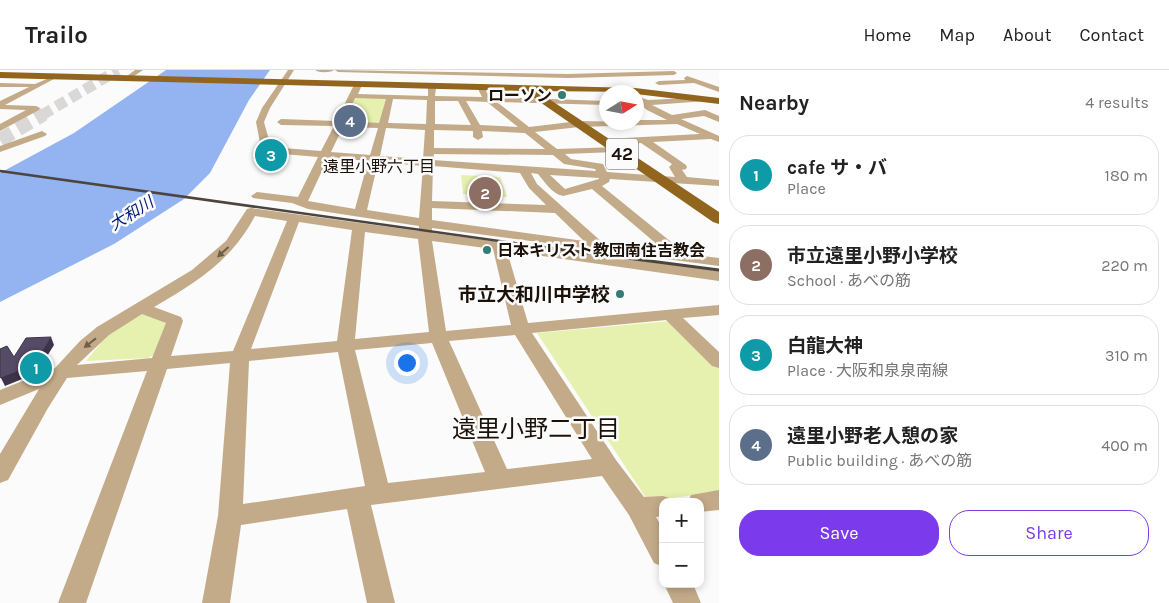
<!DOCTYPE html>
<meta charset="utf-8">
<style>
:root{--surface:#fff;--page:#f6f6f6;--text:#222;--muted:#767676;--line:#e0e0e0;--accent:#7c3aed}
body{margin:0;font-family:Karla,"Noto Sans JP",sans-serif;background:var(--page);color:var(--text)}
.controls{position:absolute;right:15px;bottom:15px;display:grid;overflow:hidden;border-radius:10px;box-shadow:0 2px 8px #0003}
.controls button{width:45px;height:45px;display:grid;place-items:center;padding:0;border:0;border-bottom:1px solid var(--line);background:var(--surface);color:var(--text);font:25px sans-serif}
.compass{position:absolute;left:599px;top:15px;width:45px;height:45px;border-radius:50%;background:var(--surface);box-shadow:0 2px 8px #0003;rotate:79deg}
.you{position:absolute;left:406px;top:292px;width:18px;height:18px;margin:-12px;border:4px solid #fff;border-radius:50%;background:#1a73e8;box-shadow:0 0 0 8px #1a73e833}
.badge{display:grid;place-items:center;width:32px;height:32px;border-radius:50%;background:var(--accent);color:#fff;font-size:16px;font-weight:700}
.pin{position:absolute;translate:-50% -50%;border:2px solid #fff;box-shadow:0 1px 5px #0006}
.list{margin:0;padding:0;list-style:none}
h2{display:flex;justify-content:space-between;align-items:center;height:65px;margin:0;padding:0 20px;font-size:21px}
h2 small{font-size:16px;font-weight:400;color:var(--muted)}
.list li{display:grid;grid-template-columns:32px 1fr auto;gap:15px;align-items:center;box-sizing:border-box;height:80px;margin:0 10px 10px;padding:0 10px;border:1px solid var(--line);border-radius:20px}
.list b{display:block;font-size:19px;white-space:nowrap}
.list p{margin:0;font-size:16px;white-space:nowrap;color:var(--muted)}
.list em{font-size:16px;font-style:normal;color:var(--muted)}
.actions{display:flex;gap:10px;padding:15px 20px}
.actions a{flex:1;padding:11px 0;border:1px solid var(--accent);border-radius:20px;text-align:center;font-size:18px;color:var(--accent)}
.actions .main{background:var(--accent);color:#fff}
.map{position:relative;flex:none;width:719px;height:533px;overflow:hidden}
header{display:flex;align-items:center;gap:30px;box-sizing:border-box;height:70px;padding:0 25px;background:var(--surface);border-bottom:1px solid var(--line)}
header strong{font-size:24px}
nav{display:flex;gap:28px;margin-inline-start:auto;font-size:18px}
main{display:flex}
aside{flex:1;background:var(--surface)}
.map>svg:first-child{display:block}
</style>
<header>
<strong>Trailo</strong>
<nav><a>Home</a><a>Map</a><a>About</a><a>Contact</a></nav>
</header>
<main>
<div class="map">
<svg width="719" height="533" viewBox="0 0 719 533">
<rect width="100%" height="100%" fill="#fbfbfb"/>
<g fill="#e6f1af">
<path d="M354 28H388L381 53H353L354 49H344Z"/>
<path d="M461 105 500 107 507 127 463 124Z"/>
<path d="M145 242 166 253 158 282 148 288 86 291 109 263Z"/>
<path d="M671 251 719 298V422L648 431 537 263Z"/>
</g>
<path fill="#93b3f1" d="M166 0H270L249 30 210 103 184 129 114 174 0 232V103L74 63Z"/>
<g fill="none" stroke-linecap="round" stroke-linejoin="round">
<path stroke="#d9d8d7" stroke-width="11" stroke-dasharray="11 5.5" stroke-linecap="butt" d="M42 45 118 0"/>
<path stroke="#d9d8d7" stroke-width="14" stroke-dasharray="14 7" stroke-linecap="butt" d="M0 70 44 44"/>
<g fill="#c3aa89" fill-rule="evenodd">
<path d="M135 0H143L131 8H127V6Z"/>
<path d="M288 0H294L270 38 264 52 271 77 321 81 334 56 281 55 277 52 281 49 336 51 355 13H358L362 15 358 24 428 26V18L432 16 436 18 435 26 482 27 477 17 481 15H484L487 23 491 27 606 31V35L497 32 529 57 579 51 636 52V50H667L647 40 636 31V26L648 30 709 27V31H706L652 35 672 45 705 40 719 46V52L704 46 681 49 719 66V72L711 69 653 72 686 95 687 97 686 99 682 100 687 107 719 110V116L610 109 609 112 602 116 686 184 719 188V196L432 158V163L719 201V211L507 181 528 253 719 235V245L683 248 719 282V298L712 296 666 250 532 263 616 390 644 427 663 426 672 429 673 432H663V446L656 447 663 459V497L654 493 629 445 602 406 371 435 395 533H367L347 439 241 455 230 533H202L218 446 230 293 167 299 86 533H58L147 301 67 308 48 338 8 410 0 413V384L39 319 0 335V320L55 298 80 271 97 257 192 200 226 171 247 139 251 138 419 161V156L308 139 292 133 253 128 251 126 257 122 298 127 318 87 272 83 267 86 262 83 256 52 262 38ZM355 28 386 29 379 53 345 51ZM393 29 427 30 426 54 388 53ZM435 31H458L471 55 435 54ZM466 31 487 32 518 57 480 55ZM677 54 700 64 605 69 600 72 605 75 641 73 672 94 669 97 675 107 607 102 603 94 571 89 565 84 615 82 620 79 618 77 557 79 535 62 579 57ZM343 57 378 58 370 85 331 82ZM386 58 425 60 423 89 380 86ZM434 60 473 61V67L478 70 483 67 482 61 525 63 545 79 434 78ZM434 84 553 85 564 94 595 99 596 101 433 90ZM328 88 368 91 355 139 308 131ZM378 92 423 96 419 148 367 140ZM433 96 520 103 529 118 546 135 432 131ZM531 103 538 104C545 112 552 124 563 126L592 119 666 182 603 173 537 114ZM550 105 599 108V109L565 119ZM432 138 555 143 584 171 432 150ZM255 146 287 151 233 281 171 286 183 251 181 247 154 237C197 212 231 191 255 146ZM299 152 352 160 337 271 251 279ZM365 162 418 169 429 262 355 269ZM432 171 493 179 511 255 446 261ZM142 244 166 253 152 288 77 295 109 265ZM515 265 592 389 507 399 449 271ZM432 273 485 402 388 413 355 280ZM338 282 365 416 243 434 249 291Z"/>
<path d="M315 0H334C330 3 319 3 315 0Z"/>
<path d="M335 0 568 4 674 1 677 3 674 5 568 8 338 2Z"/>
<path d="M687 6 719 17V22L694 13 659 15 655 13 659 11 685 10 684 8Z"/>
<path d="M49 8 54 9 5 35 36 36 40 38 39 40 0 61V54L26 40 0 39V31L29 17H0V13L35 14Z"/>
<path d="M42 61 47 64 45 66 0 82V76Z"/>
<path d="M719 420V440L700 442V432H688L691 425Z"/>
<path d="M664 514H693L701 533H673Z"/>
</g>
<path fill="#92651e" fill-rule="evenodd" d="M0 2 635 18 719 28V34L636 24V22L537 21 719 142V154L713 152 524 21 0 8Z"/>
<path stroke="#4c443d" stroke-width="2" d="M0 101 6 102"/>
<path stroke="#4c443d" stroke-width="2.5" d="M0 101 521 174"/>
<path stroke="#4c443d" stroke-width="3" d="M512 173 719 200"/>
</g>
<path fill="#3c3448" d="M51 267 54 275 44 291H46L49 298 5 316 1 308 41 284Z"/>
<path fill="#564b67" stroke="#3c3448" d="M51 267 41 284 46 291 1 308 0 307V279L7 276 14 287 26 268Z"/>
<defs><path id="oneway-solid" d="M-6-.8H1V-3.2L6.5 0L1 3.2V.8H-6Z" transform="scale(1.25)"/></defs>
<g fill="#6f5e48">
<use href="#oneway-solid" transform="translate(223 182) rotate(138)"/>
<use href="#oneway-solid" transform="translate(90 273) rotate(142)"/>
</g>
<g fill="#347c75" stroke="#fbfbfb" stroke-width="2">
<circle cx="562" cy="25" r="5"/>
<circle cx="487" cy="180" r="5"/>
<circle cx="620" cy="224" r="5"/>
</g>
<g text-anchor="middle" stroke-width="5" stroke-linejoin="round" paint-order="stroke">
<g font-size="16" font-weight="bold" fill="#1b1108" stroke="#fbfbfb" text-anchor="end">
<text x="552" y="31">ローソン</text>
<text x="497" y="186" text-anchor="start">日本キリスト教団南住吉教会</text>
</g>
<g font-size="16" fill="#1b1108" stroke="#fbfbfb">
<text x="379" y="102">遠里小野六丁目</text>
</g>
<g font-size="16" font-style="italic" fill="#001c72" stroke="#fbfbfb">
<text transform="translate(131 143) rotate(-32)" y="6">大和川</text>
</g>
<rect fill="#fbfbfb" stroke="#5e5751" stroke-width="1" x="606" y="68.5" width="32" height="31" rx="4"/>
<g font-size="18" font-weight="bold" fill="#1b1108">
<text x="622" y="90">42</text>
</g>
<g font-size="19" font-weight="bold" fill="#1b1108" stroke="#fbfbfb" text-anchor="end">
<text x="610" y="231">市立大和川中学校</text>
</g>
<g font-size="24" fill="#1b1108" stroke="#fbfbfb">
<text x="536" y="367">遠里小野二丁目</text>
</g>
</g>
</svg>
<div class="controls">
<button>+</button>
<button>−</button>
</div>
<svg class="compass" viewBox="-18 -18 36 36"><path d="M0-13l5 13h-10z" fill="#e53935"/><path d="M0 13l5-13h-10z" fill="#767676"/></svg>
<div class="you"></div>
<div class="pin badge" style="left:36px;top:298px;background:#0f9aa8">1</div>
<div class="pin badge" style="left:485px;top:123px;background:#8d6e63">2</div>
<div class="pin badge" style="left:271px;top:85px;background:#0f9aa8">3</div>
<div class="pin badge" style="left:350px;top:51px;background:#5c6f8a">4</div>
</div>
<aside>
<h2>Nearby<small>4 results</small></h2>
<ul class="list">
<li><span class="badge" style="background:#0f9aa8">1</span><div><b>cafe サ・バ</b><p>Place</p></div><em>180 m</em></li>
<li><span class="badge" style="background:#8d6e63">2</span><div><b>市立遠里小野小学校</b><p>School · あべの筋</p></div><em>220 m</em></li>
<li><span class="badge" style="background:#0f9aa8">3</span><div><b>白龍大神</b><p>Place · 大阪和泉泉南線</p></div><em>310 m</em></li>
<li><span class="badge" style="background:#5c6f8a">4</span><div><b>遠里小野老人憩の家</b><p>Public building · あべの筋</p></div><em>400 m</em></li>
</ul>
<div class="actions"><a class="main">Save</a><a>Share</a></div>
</aside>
</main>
